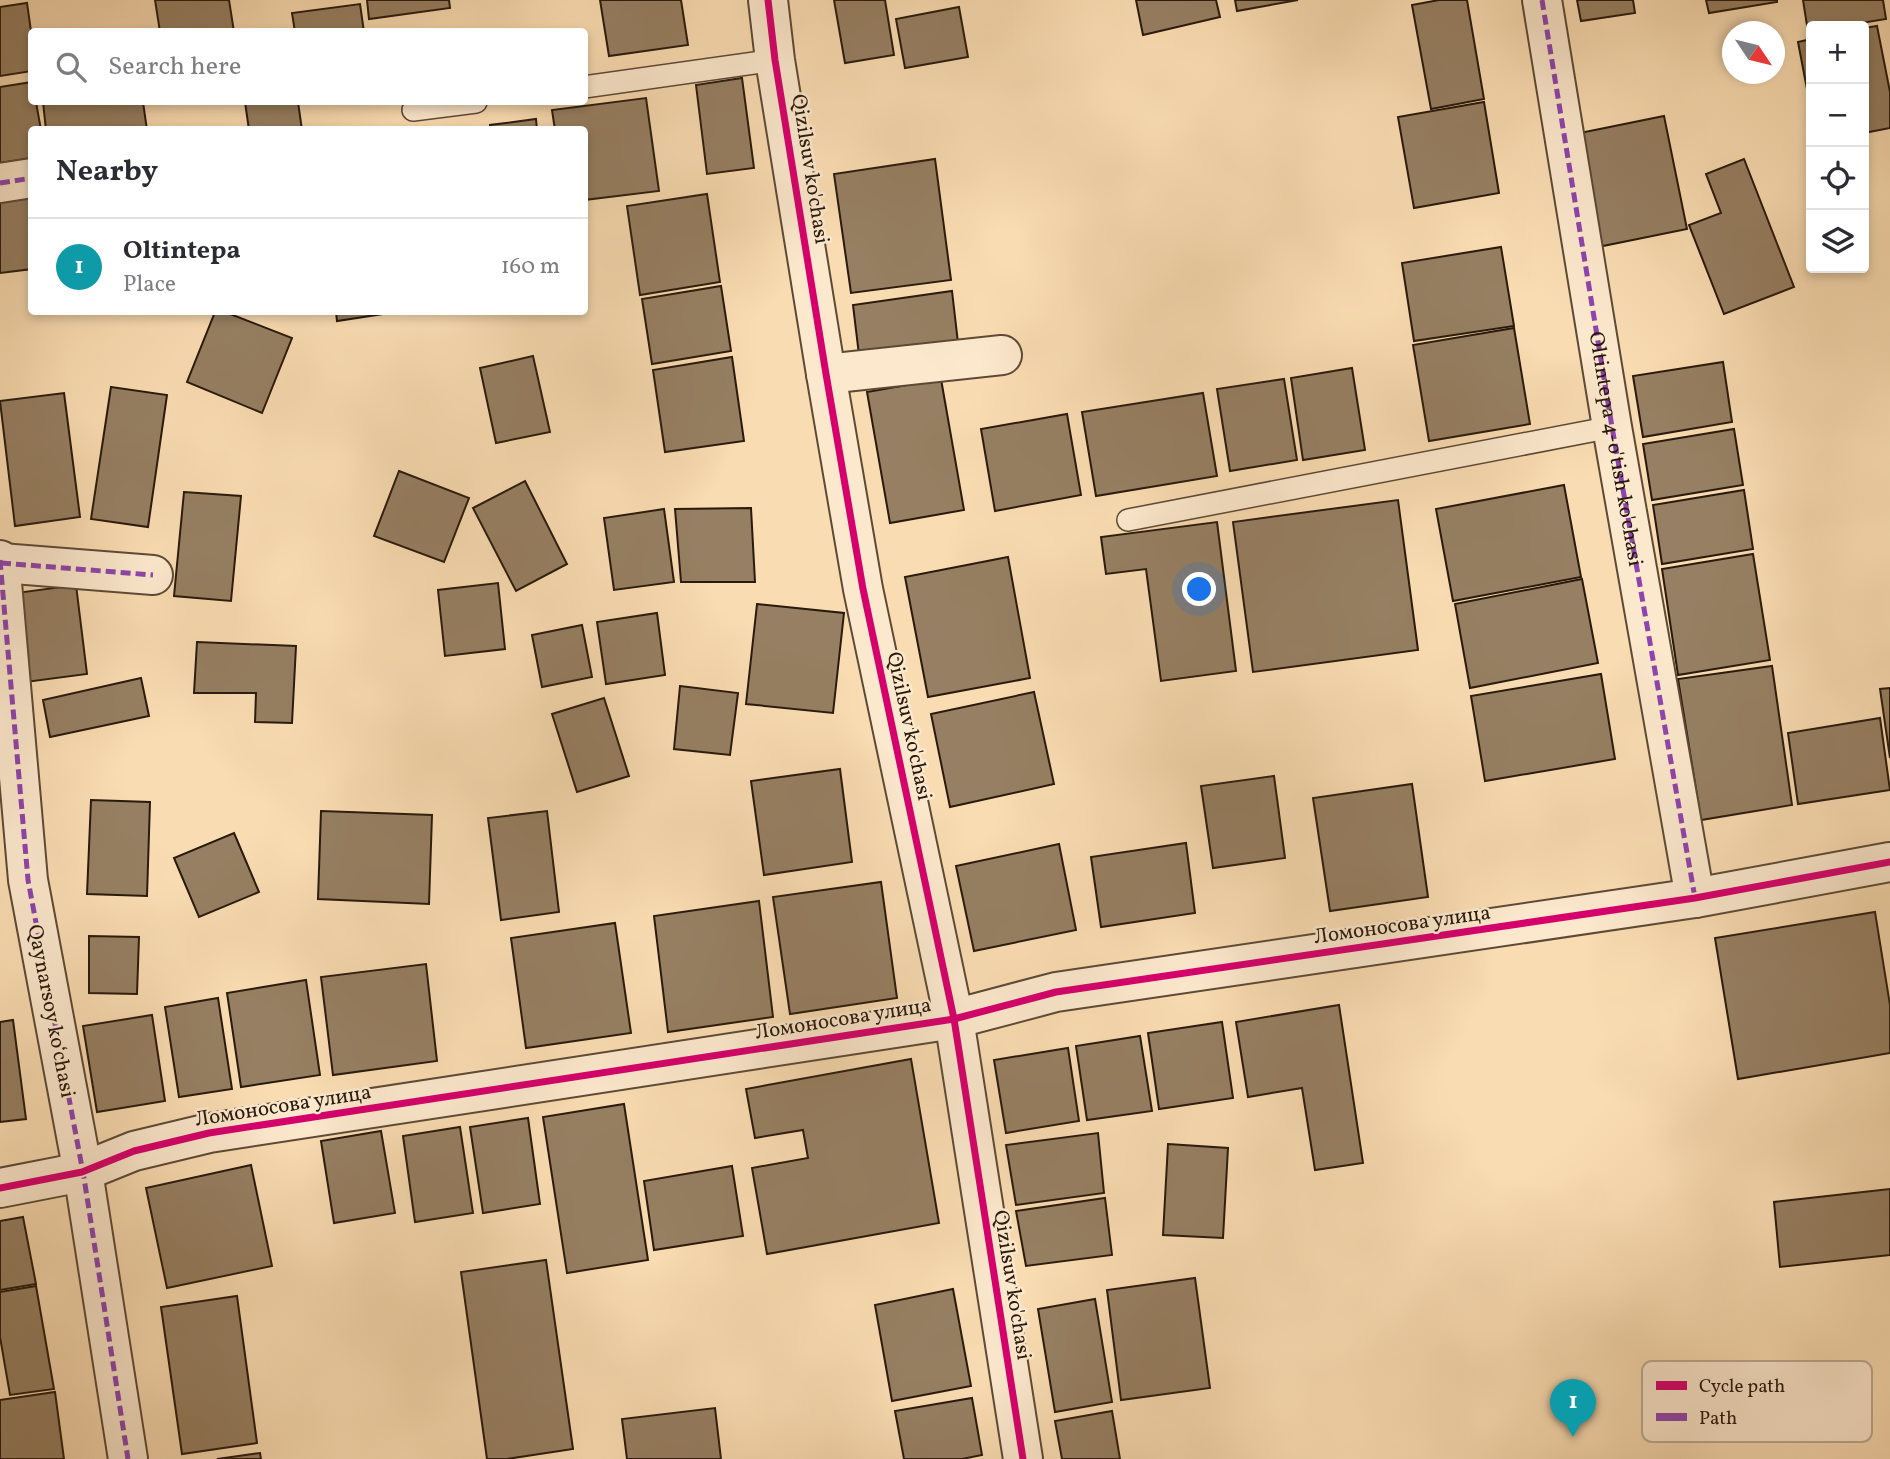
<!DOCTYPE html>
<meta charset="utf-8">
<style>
:root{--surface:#fff;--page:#f2f2f3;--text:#2b2b33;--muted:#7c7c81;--line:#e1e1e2;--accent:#2563eb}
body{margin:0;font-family:Vollkorn,serif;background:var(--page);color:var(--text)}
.controls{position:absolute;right:21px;top:21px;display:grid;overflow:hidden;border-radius:7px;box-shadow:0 4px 10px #0003}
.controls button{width:63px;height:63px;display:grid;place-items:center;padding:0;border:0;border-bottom:2px solid var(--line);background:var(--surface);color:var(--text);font:35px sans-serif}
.compass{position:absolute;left:1722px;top:21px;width:63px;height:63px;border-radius:50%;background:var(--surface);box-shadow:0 4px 10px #0003;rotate:125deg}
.you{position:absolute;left:1200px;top:590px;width:24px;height:24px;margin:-18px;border:5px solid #fff;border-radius:50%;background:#1a73e8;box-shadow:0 0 0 10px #1a73e833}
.badge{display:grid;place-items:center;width:46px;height:46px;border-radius:50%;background:var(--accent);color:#fff;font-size:23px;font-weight:700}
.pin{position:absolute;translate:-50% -58px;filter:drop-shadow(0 2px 4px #0008)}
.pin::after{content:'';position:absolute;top:37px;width:24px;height:21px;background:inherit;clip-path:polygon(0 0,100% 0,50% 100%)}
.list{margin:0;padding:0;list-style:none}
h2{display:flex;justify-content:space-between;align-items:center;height:91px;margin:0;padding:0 28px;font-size:30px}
h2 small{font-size:23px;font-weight:400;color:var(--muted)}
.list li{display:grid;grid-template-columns:46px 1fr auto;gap:21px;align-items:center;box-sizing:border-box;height:98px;padding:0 28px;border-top:2px solid var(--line)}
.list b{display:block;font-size:26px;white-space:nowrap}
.list p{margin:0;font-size:23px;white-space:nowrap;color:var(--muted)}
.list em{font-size:23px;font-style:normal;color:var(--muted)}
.icon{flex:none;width:38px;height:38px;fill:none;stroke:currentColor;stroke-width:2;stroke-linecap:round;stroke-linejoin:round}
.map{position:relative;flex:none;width:1890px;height:1459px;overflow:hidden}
.search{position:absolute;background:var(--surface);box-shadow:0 4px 10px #0003;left:28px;top:28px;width:560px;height:77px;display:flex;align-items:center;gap:18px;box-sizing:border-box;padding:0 24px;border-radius:7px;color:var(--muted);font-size:26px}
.panel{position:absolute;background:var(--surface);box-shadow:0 4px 10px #0003;left:28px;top:126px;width:560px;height:189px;border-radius:7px}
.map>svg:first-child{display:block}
</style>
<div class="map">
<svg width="1890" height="1459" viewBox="0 0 1890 1459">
<rect width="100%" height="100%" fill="#fadcb2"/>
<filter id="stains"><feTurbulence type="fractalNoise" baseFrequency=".00286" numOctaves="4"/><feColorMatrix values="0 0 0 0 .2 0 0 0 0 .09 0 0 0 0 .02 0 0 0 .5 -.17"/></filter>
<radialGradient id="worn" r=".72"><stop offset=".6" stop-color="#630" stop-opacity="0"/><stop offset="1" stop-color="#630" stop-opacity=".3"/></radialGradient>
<g fill="#967f62" stroke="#291a0c" stroke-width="2">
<path d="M155 0H229L234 32H160Z"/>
<path d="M367 0H449L450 8 369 19Z"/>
<path d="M600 0H681L688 45 609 56Z"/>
<path d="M834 0H885L894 55 845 63Z"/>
<path d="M1136 0H1216L1220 17 1143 35Z"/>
<path d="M1235 0H1298L1237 11Z"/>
<path d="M1439 0H1467L1484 99 1431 109 1412 5Z"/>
<path d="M1577 0H1633L1635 13 1581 21Z"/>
<path d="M1706 0H1777V2L1709 13Z"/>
<path d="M1803 0H1883L1886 19 1843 26H1811V31L1808 32Z"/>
<path d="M27 3 32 38V71L0 76V7Z"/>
<path d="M360 4 364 32H295L292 13Z"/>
<path d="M959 7 968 57 905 68 896 19Z"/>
<path d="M1877 26 1890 92V128L1864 133V28Z"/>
<path d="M1811 39V110L1798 42Z"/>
<path d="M742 78 754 168 707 174 696 85Z"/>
<path d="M32 82V102H36L41 130H32V158L0 163V87Z"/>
<path d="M646 98 659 191 584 200V130H555L552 110Z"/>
<path d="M43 102H143L147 130H46Z"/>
<path d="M245 102H298L302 130H249Z"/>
<path d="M1484 102 1499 193 1414 208 1398 117Z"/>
<path d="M1664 116 1687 229 1598 247 1575 134Z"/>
<path d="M536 119 537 130H490V125Z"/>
<path d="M935 159 951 280 851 293 834 174Z"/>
<path d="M1744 159 1794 287 1724 314 1689 225 1721 213 1706 174Z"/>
<path d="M707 194 720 282 640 295 627 206Z"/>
<path d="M32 197V269L0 273V202Z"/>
<path d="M1501 247 1514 326 1414 341 1402 263Z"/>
<path d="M721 286 731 351 652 364 642 299Z"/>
<path d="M952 291 958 343 859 355 853 305Z"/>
<path d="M215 312H225L292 338 262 413 187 382Z"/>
<path d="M336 312H396L337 321Z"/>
<path d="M1514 328 1530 424 1429 441 1413 345Z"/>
<path d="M533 356 550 432 496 443 480 368Z"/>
<path d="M732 357 744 441 665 452 653 370Z"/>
<path d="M1723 362 1732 422 1643 437 1633 376Z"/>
<path d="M1352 368 1365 450 1303 460 1291 378Z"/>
<path d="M941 379 964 510 890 523 867 392Z"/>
<path d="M1284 379 1297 460 1230 471 1217 389Z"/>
<path d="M111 387 167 395 148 527 91 519Z"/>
<path d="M64 393 80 517 15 526 0 401Z"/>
<path d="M1203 393 1217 476 1096 496 1082 412Z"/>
<path d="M1067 414 1081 495 995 511 981 429Z"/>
<path d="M1734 429 1743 485 1652 500 1643 444Z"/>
<path d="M399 471 469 498 444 562 374 536Z"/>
<path d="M525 481 567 564 516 591 473 508Z"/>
<path d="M1564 485 1581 577 1453 601 1436 509Z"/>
<path d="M1744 490 1753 549 1662 564 1653 505Z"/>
<path d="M184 492 241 496 231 601 174 596Z"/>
<path d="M1398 500 1418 650 1253 672 1233 522Z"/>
<path d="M751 508 755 582H681L675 509Z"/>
<path d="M664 509 674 582 614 590 604 518Z"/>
<path d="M1217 522 1236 671 1161 681 1146 569 1106 574 1101 537Z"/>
<path d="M1753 554 1770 660 1678 675 1662 569Z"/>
<path d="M1008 557 1030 678 928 697 905 577Z"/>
<path d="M1582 579 1598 663 1470 688 1455 604Z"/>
<path d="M498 583 505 649 445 656 438 590Z"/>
<path d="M76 585 87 674 26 682 16 593Z"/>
<path d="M757 604 844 613 833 713 746 704Z"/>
<path d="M657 613 665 675 606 684 597 622Z"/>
<path d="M582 625 592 677 542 687 532 635Z"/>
<path d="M197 642 296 646 292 723 255 722 256 693H194Z"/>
<path d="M1772 666 1792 805 1701 820 1678 679Z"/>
<path d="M1601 674 1615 759 1485 781 1471 696Z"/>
<path d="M141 678 149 716 50 737 43 700Z"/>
<path d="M680 686 738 693 730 755 674 749Z"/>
<path d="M1890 688V758L1880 689Z"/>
<path d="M1034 692 1054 784 950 807 931 714Z"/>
<path d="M604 698 629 776 577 792 552 714Z"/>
<path d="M1880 718 1890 790 1798 804 1788 733Z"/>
<path d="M840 769 852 862 764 875 751 781Z"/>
<path d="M1274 776 1285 858 1213 868 1201 786Z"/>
<path d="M1412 784 1428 897 1330 911 1313 798Z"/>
<path d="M91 800 150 802 147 896 87 894Z"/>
<path d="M321 811 432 815 429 904 318 899Z"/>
<path d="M547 811 559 912 501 920 488 818Z"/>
<path d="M234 833 259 892 199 917 174 858Z"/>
<path d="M1186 843 1195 913 1101 927 1091 857Z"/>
<path d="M1059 844 1076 930 974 951 956 866Z"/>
<path d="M881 882 897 998 790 1014 773 897Z"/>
<path d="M759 901 773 1017 668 1032 654 916Z"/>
<path d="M1875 912 1890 1005V1053L1738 1079 1715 938Z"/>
<path d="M615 923 631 1033 526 1048 511 938Z"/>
<path d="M89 936 139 937 137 994 89 993Z"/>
<path d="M426 964 437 1061 333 1075 321 977Z"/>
<path d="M306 980 320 1075 241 1087 227 993Z"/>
<path d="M218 998 232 1089 179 1097 165 1007Z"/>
<path d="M1339 1005 1363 1163 1315 1170 1302 1088 1248 1097 1236 1022Z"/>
<path d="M152 1015 165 1101 97 1112 83 1026Z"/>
<path d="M13 1020 26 1119 0 1122V1022Z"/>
<path d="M1222 1022 1233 1098 1159 1109 1148 1033Z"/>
<path d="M1140 1036 1152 1111 1087 1120 1076 1046Z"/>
<path d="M1068 1048 1079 1121 1006 1133 994 1060Z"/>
<path d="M911 1059 939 1223 767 1254 752 1168 808 1158 803 1130 755 1138 746 1089Z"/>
<path d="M624 1104 648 1260 567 1273 543 1117Z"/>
<path d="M528 1118 540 1204 483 1213 470 1127Z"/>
<path d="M460 1127 473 1213 415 1222 403 1136Z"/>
<path d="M381 1131 395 1213 334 1223 321 1141Z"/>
<path d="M1098 1133 1104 1193 1016 1205 1006 1145Z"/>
<path d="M1168 1144 1228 1148 1223 1238 1163 1235Z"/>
<path d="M251 1165 272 1266 167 1288 146 1188Z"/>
<path d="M732 1166 743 1236 654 1250 644 1181Z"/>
<path d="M1890 1189V1255L1780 1267 1774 1202Z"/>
<path d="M1105 1198 1112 1255 1026 1266 1016 1211Z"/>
<path d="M23 1217 36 1284 0 1290V1221Z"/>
<path d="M546 1260 573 1449 507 1459H487L461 1272Z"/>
<path d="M1195 1278 1210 1388 1121 1400 1107 1290Z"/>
<path d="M36 1286 54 1389 10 1395 0 1337V1292Z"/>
<path d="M953 1289 971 1386 892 1401 875 1305Z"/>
<path d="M237 1296 257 1443 182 1454 161 1307Z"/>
<path d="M1095 1299 1112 1402 1055 1412 1038 1309Z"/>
<path d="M55 1392 64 1459H0V1400Z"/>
<path d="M972 1398 982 1455 962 1459H904L895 1411Z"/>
<path d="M715 1408 721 1459H627L622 1419Z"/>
<path d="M1112 1411 1120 1459H1062L1055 1421Z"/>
<path d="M260 1453 261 1459H217Z"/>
</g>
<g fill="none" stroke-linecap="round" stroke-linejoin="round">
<defs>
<g id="service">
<path d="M584 87 775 60"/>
<path d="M413 110 476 102"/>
<path d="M1128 520 1612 427"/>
</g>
<g id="minor">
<path d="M768 0 775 60 826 374 863 589 954 1019 1023 1459"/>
<path id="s1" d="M1542 0 1612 427 1695 898"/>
<path d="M0 183 32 178"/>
<path d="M826 374 1002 355"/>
<path d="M0 560 28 880 84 1178 128 1459"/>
<path d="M1 563 153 575"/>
<path d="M0 1188 82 1172 134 1151 209 1133 954 1019 1056 992 1695 898 1890 862"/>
</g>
</defs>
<use href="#service" stroke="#5d4a36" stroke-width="24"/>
<use href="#minor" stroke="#5d4a36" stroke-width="42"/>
<use href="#service" stroke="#fce8cd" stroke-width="21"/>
<use href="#minor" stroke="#fce8cd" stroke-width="38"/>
<g stroke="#8e44ad" stroke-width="5" stroke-dasharray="10 5" stroke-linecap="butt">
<path d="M1542 0 1612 427 1695 898"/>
<path d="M0 183 32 178"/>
<path d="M0 560 28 880 84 1178 128 1459"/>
<path d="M1 563 153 575"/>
</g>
<defs>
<g id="cycleway">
<path d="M768 0 775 60 826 374 863 589 954 1019 1023 1459"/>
<path d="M0 1188 82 1172 134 1151 209 1133 954 1019 1056 992 1695 898 1890 862"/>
</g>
</defs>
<use href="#cycleway" stroke="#fce8cd" stroke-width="11"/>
<use href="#cycleway" stroke="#d6006c" stroke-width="7"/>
</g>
<g text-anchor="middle" stroke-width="5" stroke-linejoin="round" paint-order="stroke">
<g font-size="21" fill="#291a0c" stroke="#fce8cd">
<text transform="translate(811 169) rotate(81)" y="7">Qizilsuv ko'chasi</text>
<text dy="7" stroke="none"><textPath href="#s1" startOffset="455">Oltintepa 4-o'tish ko'chasi</textPath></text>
<text transform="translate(910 726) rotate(78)" y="7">Qizilsuv ko'chasi</text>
<text transform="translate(1402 924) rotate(-8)" y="7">Ломоносова улица</text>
<text transform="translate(52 1011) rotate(79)" y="7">Qaynarsoy koʻchasi</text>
<text transform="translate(843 1018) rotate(-9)" y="7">Ломоносова улица</text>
<text transform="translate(283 1105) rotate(-9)" y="7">Ломоносова улица</text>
<text transform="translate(1013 1285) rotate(81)" y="7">Qizilsuv ko'chasi</text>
</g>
</g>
<rect x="1642" y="1361" width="230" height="81" rx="10" fill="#fce8cd" stroke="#bdaa93" stroke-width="2"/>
<rect x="1656" y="1381" width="31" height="9" fill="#d6006c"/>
<rect x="1656" y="1413" width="31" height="8" fill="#8e44ad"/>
<g font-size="19" fill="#291a0c">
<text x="1699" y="1392">Cycle path</text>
<text x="1699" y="1424">Path</text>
</g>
<rect width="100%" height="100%" filter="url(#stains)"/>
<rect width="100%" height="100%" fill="url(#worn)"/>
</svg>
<div class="controls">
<button>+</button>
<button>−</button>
<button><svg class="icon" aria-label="locate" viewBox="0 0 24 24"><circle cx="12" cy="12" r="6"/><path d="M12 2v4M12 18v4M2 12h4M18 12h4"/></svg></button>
<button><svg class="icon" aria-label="layers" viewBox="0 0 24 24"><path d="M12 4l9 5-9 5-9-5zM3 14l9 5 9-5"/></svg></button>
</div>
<svg class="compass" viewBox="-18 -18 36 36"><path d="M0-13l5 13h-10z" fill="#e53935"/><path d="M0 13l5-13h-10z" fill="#7c7c81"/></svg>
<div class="you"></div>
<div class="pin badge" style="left:1573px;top:1437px;background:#0f9aa8">1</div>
<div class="search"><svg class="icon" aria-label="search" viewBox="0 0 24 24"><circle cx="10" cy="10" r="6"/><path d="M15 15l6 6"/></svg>Search here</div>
<section class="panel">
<h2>Nearby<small></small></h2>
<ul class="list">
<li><span class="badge" style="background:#0f9aa8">1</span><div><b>Oltintepa</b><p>Place</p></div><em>160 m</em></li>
</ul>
</section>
</div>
